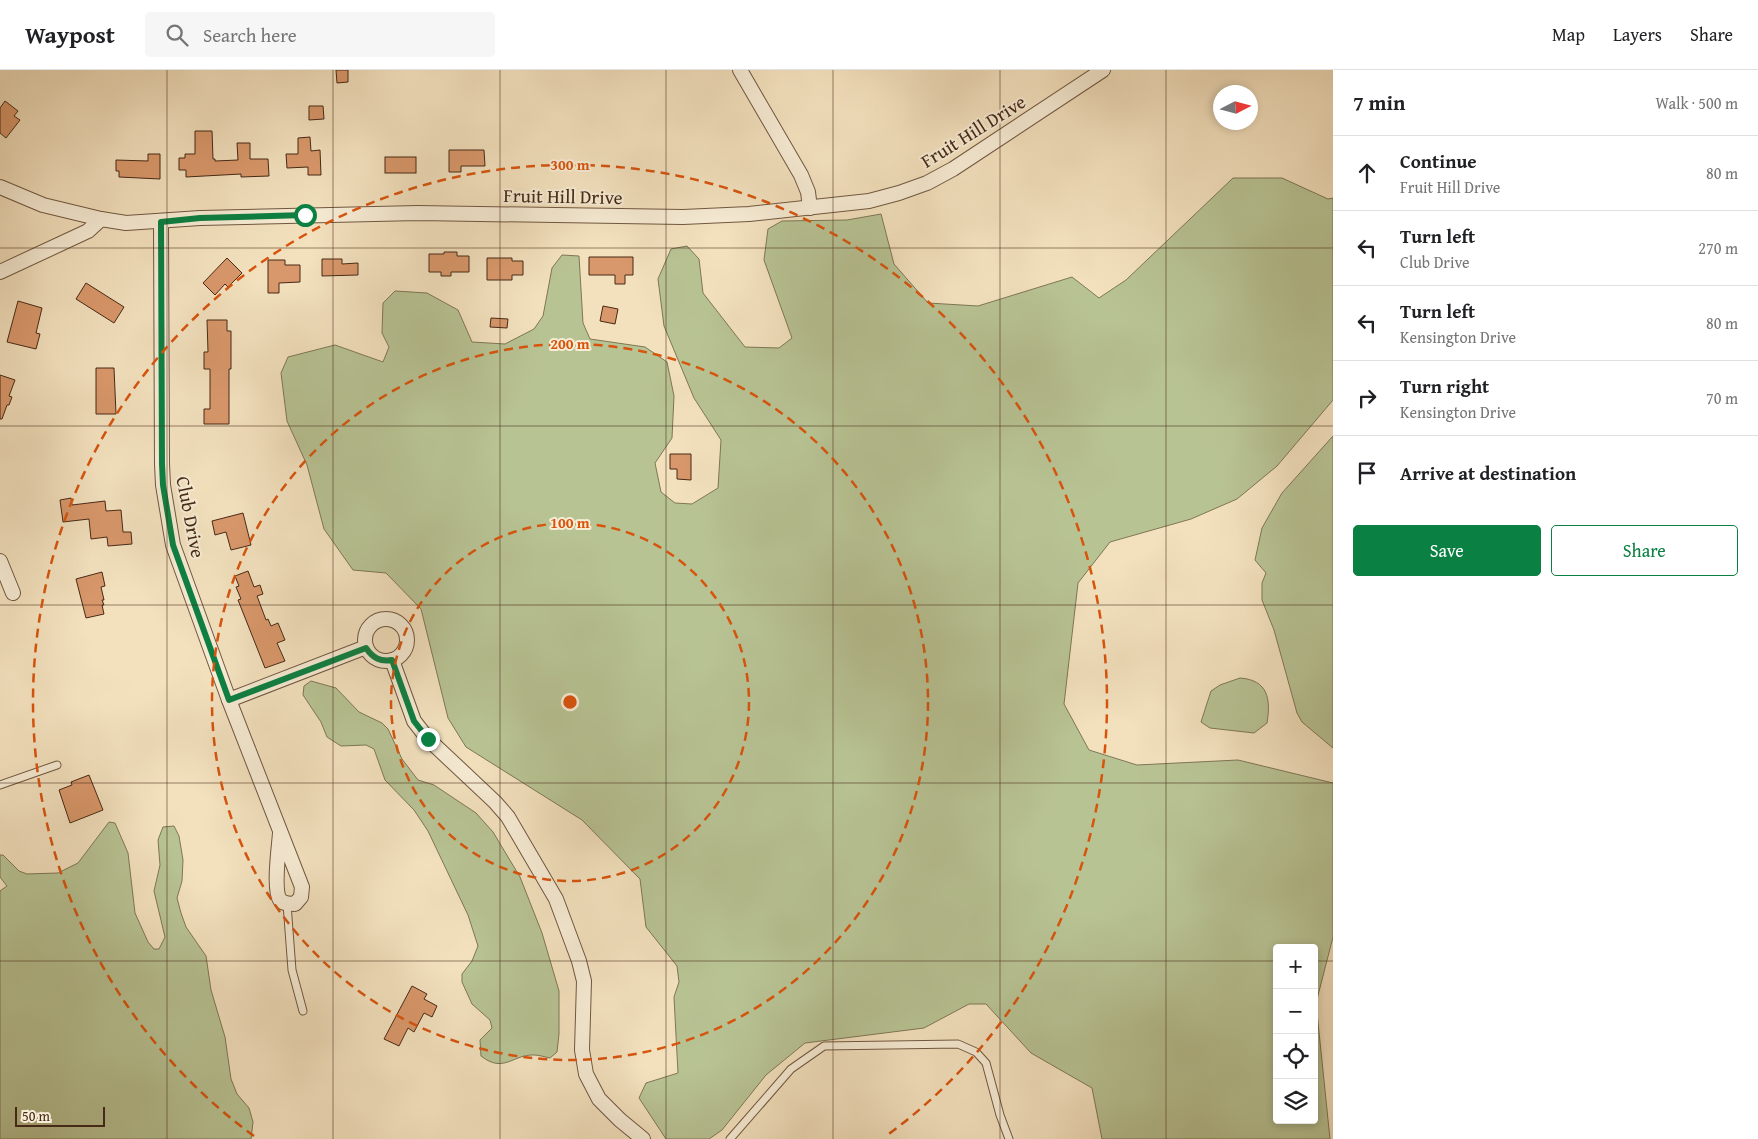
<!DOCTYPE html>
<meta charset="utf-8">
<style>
:root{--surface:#fff;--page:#f6f6f6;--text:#202124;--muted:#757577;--line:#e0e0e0;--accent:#0b8043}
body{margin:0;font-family:"Gentium Book Plus",serif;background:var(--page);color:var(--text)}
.controls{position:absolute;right:15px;bottom:15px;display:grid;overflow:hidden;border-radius:5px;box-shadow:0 2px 8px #0003}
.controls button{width:45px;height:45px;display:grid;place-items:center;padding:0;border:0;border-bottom:1px solid var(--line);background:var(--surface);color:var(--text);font:25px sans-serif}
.compass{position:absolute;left:1213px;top:15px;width:45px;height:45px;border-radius:50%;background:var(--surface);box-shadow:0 2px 8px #0003;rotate:84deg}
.scale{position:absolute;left:15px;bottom:12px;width:90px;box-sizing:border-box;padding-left:5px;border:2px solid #462916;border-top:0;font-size:14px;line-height:18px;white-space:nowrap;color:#462916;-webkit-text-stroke:4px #f7ecd5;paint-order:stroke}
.stop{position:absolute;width:15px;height:15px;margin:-11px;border:4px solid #0b8043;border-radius:50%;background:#fff}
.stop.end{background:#0b8043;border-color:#fff;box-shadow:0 1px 5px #0008}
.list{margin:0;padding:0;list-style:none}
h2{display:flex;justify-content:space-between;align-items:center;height:65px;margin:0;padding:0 20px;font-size:21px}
h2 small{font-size:16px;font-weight:400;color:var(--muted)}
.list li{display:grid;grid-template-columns:32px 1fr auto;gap:15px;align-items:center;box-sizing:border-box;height:75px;padding:0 20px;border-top:1px solid var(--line)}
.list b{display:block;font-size:19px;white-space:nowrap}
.list p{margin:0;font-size:16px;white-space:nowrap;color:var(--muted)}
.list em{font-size:16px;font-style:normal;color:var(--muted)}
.actions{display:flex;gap:10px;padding:15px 20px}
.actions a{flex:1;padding:11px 0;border:1px solid var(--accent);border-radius:5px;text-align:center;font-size:18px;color:var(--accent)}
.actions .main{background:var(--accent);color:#fff}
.icon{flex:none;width:28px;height:28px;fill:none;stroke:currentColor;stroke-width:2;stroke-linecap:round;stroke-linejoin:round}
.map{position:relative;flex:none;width:1333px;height:1069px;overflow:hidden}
header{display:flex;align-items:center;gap:30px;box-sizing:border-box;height:70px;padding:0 25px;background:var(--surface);border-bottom:1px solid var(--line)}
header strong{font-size:24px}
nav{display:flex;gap:28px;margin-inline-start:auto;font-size:18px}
.search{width:350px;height:45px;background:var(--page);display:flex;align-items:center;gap:12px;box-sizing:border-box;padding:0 18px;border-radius:5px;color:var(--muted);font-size:19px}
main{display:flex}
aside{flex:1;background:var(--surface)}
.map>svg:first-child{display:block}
</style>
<header>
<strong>Waypost</strong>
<div class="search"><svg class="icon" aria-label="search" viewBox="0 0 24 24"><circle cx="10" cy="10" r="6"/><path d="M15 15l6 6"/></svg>Search here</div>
<nav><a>Map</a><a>Layers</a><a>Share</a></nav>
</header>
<main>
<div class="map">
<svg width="1333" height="1069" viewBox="0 0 1333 1069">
<rect width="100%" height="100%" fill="#f3e1be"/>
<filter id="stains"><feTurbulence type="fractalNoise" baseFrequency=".004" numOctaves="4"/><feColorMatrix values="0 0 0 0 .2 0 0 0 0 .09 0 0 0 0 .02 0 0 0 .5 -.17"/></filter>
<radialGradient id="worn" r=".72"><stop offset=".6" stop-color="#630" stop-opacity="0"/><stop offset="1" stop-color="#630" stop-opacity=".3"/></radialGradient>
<g fill="#b8c394" stroke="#7f7655" fill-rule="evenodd">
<path d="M1233 108H1282L1328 129 1333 128V330L1277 396 1237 429 1191 449 1110 472 1078 513 1064 634 1089 680 1137 695 1238 690 1333 713V867L1316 933 1330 1069H1102L1092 1018 1031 983 986 934H969L924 958 805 973 766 1005 722 1060 709 1069H666L639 1028 646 1013 678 1003 674 927 679 912 677 896 646 857 640 809 582 750 466 677 448 648 421 539 386 503 353 500 324 459 307 395 287 351 281 303 288 287 335 275 383 292 389 277 382 263 383 233 395 221 427 223 458 240 472 272 505 274 534 259 543 246 552 198 562 185 579 186 583 253 590 269 645 277 667 292 674 326 672 368 655 393 661 422 675 433 692 434 718 418 721 370 694 328 664 256 658 209 671 179 687 176 699 189 703 223 745 277 779 278 792 268 764 190 768 159 782 151 847 150 881 144 894 194 928 233 978 236 1072 207 1099 228 1126 210ZM1277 878H1314V1050H1277Z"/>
<path d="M1333 366V678L1302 652 1297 643 1274 560 1262 530V513L1266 503 1255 490 1262 458 1282 423Z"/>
<path d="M1240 608C1268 610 1271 629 1267 653L1254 663 1210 658 1201 652 1211 621 1220 615Z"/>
<path d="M311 611 336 618 359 642 382 653 388 659 402 689 418 710 434 715 476 743 493 762 520 807 542 863 559 921V964L557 982 550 988C545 987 539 985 534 985 513 984 504 1004 481 986L480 970 492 958 490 950 472 934 462 912V904L472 891 478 876 468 845 428 761 414 740 385 710 374 679 366 675 341 676 327 667 321 652 303 625 304 616Z"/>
<path d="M109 752 115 753 128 783 135 843 148 872 154 879H159L165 867 154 821 160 795 158 770 163 757 174 756 179 766 183 790 182 811 177 828 181 843 186 857 206 886 211 920 225 967 231 1009 237 1024 249 1038 253 1052 251 1069H0V821L7 816 0 807V785H3L19 801 27 804 58 803 78 793Z"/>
</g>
<g fill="#d9986b" stroke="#462916">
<path d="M336 0H348V12L337 13Z"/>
<path d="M5 31 18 41 14 46 20 50 6 68 0 63V38Z"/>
<path d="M309 36H323L324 49 309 50Z"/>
<path d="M195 61H212L213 89H215V91L238 90 237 73H250V89H268L269 106 241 107V104L186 107V100H179V88H185V84H195Z"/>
<path d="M310 67 311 81 320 80 321 105H308V97L287 98 286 84H298V68Z"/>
<path d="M449 80H484L485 96H461V102H449Z"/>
<path d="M148 84H160V109L119 107V101H116V90L148 91Z"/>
<rect x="385" y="87" width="31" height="16"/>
<path d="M444 182H457V186H469V202H451V206H441V202H429V184H444Z"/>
<path d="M589 187H633V205H625V214H615V205H589Z"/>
<path d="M227 188 242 203 228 217 225 214 215 225 203 213Z"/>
<path d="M487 188H512V191H523V205H512V210H487Z"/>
<path d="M322 189H342V194L358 193V205L322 206Z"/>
<path d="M268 190H285V195H300V212L279 213V223H268Z"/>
<path d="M86 213 124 237 114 253 76 229Z"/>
<path d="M18 231 42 238 36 263 40 264 36 279 7 272Z"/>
<path d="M603 236 618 239 615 254 600 251Z"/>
<path d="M491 248 508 249 507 258 490 257Z"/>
<path d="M207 250H227V261H231V299H229V354H204V339H210V299H204V282H208Z"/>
<path d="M96 298H114L116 344H96Z"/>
<path d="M0 305 15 310 9 326 12 327 9 335H7L2 349H0Z"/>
<path d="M670 384H691V410L677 409V399H670Z"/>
<path d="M71 428 72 435 105 431 106 441 121 440 123 462H131L132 474 108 476 107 467 91 469 89 449 63 452 60 430Z"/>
<path d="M243 443 251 475 231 480 226 462 215 465 212 451Z"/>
<path d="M248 501 254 517 260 515 263 524 257 526 266 550 268 549 271 556 278 553 285 570 277 573 285 591 265 598 238 530 241 529 236 517 239 516 235 506Z"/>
<path d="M102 502 105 516 101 517 104 530H102L104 535H102L104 544 86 548 76 509Z"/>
<path d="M89 705 103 740 70 753 59 720 72 715 71 712Z"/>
<path d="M412 916 427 924 424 929 437 936 432 947 424 943 414 962 408 958 399 976 384 969Z"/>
</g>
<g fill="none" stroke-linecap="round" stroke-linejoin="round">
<defs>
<g id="service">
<path d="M0 715 57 695"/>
<path d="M287 834 292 900 303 941"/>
<path d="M730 1069 791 999 824 976 958 974 976 982 986 993 1000 1045 1009 1069"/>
</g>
<g id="minor">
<path d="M740 0 801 105 808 122 810 138"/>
<path d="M0 117 43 135 101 149"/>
<path d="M161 152 162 394 163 415 173 475 229 630 302 817 301 827 295 834C289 834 284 834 280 830 273 820 279 776 280 763"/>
<path d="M0 202 88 161 101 149 126 153 200 148 418 143 683 147 749 144 869 131 899 123 927 113 953 99 1103 0"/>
<path d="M0 491 13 523"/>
<circle cx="386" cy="570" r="21"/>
<path d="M392 590 414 651 428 669 495 732 508 747 556 829 579 891 584 911 582 980 586 1004 599 1029 620 1050 643 1069"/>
<path d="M229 630 366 577"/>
</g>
</defs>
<use href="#service" stroke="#715740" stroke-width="9"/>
<use href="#minor" stroke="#715740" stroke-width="16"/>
<use href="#service" stroke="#f7ecd5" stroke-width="7"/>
<use href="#minor" stroke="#f7ecd5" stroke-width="14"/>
</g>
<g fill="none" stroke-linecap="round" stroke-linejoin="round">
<path stroke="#0b8043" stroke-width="6" d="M305 145 200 148 161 152 162 394 163 415 173 475 229 630 366 578C373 588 380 592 392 590L414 651 428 669"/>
</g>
<path fill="none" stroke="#462916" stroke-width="1" stroke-opacity="0.55" d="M167 0V1069M333 0V1069M500 0V1069M666 0V1069M833 0V1069M1000 0V1069M1166 0V1069M0 178H1333M0 356H1333M0 535H1333M0 713H1333M0 891H1277M1314 891H1333"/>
<g fill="none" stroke="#d8540d" stroke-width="2.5" stroke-dasharray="9 6">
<circle cx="570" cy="632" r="179"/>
<circle cx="570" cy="632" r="358"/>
<path d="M254 1066A537 537 0 1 1 886 1066"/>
</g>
<g text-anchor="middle" stroke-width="4" stroke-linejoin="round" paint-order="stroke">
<g font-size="19" fill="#462916" stroke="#f7ecd5">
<text transform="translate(973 61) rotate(-32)" y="7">Fruit Hill Drive</text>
<text transform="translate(563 126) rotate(1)" y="7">Fruit Hill Drive</text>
<text transform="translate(191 447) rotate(79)" y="7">Club Drive</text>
</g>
</g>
<circle cx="570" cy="632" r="8" fill="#d8540d" stroke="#f7ecd5" stroke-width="2.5"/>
<g font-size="15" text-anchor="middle" font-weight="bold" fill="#d8540d" stroke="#f7ecd5" stroke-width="4" stroke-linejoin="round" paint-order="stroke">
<text x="570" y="100">300 m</text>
<text x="570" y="279">200 m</text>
<text x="570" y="458">100 m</text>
</g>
<rect width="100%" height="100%" filter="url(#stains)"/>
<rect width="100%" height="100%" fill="url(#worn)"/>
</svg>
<div class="controls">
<button>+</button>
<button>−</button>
<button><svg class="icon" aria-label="locate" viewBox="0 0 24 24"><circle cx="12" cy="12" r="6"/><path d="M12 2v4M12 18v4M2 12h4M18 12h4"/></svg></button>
<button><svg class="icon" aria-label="layers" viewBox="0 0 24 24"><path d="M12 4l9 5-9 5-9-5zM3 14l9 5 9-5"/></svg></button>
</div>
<svg class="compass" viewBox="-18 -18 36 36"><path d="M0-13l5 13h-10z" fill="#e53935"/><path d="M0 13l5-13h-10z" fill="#757577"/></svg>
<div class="scale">50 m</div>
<div class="stop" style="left:305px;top:145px"></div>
<div class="stop end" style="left:428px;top:669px"></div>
</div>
<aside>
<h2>7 min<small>Walk · 500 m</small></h2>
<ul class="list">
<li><svg class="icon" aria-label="ahead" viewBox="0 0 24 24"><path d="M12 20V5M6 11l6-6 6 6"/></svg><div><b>Continue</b><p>Fruit Hill Drive</p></div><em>80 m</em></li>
<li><svg class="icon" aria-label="left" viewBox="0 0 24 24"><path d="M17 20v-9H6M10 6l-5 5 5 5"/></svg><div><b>Turn left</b><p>Club Drive</p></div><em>270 m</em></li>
<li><svg class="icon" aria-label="left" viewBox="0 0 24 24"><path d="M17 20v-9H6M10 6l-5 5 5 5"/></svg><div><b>Turn left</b><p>Kensington Drive</p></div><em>80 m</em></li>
<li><svg class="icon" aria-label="right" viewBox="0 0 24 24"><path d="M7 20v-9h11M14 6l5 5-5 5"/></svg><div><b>Turn right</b><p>Kensington Drive</p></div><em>70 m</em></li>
<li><svg class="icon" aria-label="arrive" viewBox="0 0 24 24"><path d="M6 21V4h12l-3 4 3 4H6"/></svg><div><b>Arrive at destination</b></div></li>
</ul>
<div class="actions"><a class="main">Save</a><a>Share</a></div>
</aside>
</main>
